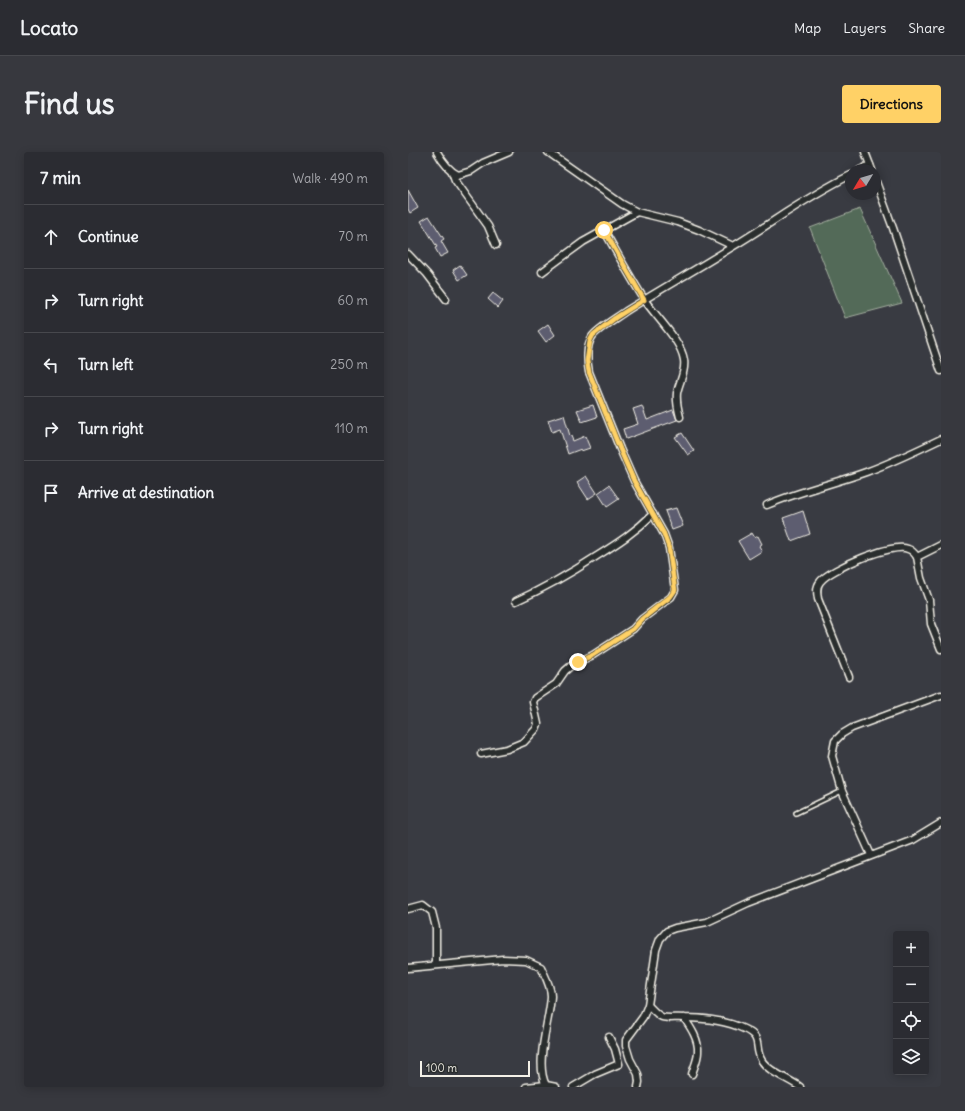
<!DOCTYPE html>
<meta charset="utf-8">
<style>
:root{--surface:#2b2c32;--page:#37383e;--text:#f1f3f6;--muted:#a6a7ac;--line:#47484d;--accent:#ffd166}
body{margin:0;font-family:Delius,sans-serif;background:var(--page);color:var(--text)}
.controls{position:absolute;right:12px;bottom:12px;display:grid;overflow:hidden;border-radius:4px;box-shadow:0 2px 10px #0003}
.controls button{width:36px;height:36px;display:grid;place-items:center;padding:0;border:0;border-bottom:1px solid var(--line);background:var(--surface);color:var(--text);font:20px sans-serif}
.compass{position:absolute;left:437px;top:12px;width:36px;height:36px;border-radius:50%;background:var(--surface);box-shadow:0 2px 10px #0003;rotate:232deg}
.scale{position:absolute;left:12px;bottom:10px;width:110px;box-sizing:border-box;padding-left:4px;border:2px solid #f4f1e8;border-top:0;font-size:11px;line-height:14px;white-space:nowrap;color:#f4f1e8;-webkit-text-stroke:3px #2a2d2e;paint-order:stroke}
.stop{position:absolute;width:12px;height:12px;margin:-9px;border:3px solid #ffd166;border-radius:50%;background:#fff}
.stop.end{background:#ffd166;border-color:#fff;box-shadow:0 1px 4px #0008}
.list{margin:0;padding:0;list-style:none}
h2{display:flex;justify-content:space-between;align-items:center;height:52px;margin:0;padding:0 16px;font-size:17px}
h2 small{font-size:13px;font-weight:400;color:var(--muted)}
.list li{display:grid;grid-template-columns:26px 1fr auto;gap:12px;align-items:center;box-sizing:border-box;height:64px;padding:0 16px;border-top:1px solid var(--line)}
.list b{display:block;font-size:15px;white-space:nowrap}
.list em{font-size:13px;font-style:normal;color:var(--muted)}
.icon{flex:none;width:22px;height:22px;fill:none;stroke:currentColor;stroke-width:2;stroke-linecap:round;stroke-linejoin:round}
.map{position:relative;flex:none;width:533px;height:935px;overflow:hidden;border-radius:4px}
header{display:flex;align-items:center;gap:24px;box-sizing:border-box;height:56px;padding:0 20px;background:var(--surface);border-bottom:1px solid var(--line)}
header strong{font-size:19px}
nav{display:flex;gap:22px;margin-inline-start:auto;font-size:14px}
.intro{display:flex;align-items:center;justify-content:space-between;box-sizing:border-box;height:96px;padding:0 24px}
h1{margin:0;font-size:28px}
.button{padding:10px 18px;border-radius:4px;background:var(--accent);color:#111;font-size:14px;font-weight:700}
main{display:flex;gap:24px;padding:0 24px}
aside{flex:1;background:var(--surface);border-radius:4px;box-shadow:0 2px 10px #0003}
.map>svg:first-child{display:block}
</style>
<header>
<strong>Locato</strong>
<nav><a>Map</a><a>Layers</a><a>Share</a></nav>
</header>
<div class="intro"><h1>Find us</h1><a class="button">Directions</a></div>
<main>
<aside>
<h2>7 min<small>Walk · 490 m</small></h2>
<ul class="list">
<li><svg class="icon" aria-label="ahead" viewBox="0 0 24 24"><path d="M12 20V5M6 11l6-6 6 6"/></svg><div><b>Continue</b></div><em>70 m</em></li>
<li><svg class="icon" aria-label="right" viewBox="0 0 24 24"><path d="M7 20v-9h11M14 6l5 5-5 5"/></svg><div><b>Turn right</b></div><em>60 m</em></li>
<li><svg class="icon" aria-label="left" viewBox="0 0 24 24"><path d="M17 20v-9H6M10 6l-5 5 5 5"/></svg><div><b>Turn left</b></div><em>250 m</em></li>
<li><svg class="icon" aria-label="right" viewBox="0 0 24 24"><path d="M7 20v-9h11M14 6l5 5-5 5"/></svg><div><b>Turn right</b></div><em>110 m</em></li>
<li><svg class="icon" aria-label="arrive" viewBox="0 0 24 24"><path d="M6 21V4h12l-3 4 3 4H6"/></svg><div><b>Arrive at destination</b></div></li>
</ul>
</aside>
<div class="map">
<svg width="533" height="935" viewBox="0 0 533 935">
<rect width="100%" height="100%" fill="#393b42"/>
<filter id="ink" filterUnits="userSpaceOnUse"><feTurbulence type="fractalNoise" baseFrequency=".025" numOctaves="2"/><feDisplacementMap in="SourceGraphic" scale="8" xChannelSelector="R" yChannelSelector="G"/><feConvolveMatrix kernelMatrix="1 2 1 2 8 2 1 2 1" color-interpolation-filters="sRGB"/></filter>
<g filter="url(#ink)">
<path fill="#536b58" stroke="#a4aea0" d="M452 57 494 151 437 166 402 76Z"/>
<g fill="#5d5d6f" stroke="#f4f1e8">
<path d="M0 38 10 56 2 61 0 57Z"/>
<path d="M21 64 36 87 33 89 40 101 32 105 27 96 29 95 13 69Z"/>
<path d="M52 113 59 123 51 128 45 118Z"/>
<path d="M85 141 95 149 90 156 80 147Z"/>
<path d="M140 172 147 183 138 190 130 179Z"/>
<path d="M185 253 189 265 174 270 169 258Z"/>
<path d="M234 254 239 268 265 258 269 268 218 287 215 277 230 272 225 257Z"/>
<path d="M156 263 162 284H163L165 289 177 284 182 296 173 299V297L160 302 152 277 144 280 140 268Z"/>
<path d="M274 281 286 299 280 303 267 285Z"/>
<path d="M178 324 189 341 180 347 169 330Z"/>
<path d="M201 333 211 347 199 355 190 341Z"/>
<path d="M268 356 275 374 264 378 257 359Z"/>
<path d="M395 359 402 382 383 389 375 366Z"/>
<path d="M344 381 347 386 350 384 354 392 351 394 354 399 341 407 330 389Z"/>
</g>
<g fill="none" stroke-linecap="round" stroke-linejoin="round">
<defs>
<path id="lane" d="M388 661 434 639"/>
<g id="street">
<path d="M29 0C34 9 40 18 50 23L63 19 75 11 101 0"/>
<path d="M140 0 214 52 229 60 270 70 291 78 325 94"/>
<path d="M457 0 464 18"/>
<path d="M452 18 462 13"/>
<path d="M44 20 47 28 80 74 88 93"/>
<path d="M467 27 485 76 533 219"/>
<path d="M196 78C209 101 222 125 236 147 247 164 273 188 276 208 278 220 271 230 269 241 268 250 270 257 272 265"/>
<path d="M0 102 19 122 38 147"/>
<path d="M134 120 175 90 229 60"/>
<path d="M359 353C391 339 425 332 458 320 483 311 508 299 533 287"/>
<path d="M533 393 509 405 513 426 521 448 523 472 533 497"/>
<path d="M108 449C137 436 163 421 189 404 210 391 227 380 245 362"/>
<path d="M441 525 410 447C409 441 408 435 412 430 421 417 486 390 500 397 504 398 507 402 509 405"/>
<path d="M73 602 99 597 116 590 128 577 130 572 125 550 127 546 148 532 157 519 164 513 185 503 225 477 234 467 263 445 267 438 261 396 256 382 226 329 212 297 181 220C179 210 178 194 184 185 189 177 210 165 218 159 253 137 289 117 324 95 364 71 401 43 443 23"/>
<path d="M463 703 434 639 424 604 427 589 434 582 444 576 533 543"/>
<path d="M0 757 15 753 24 760 28 776V812"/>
<path d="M0 816 95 807 118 808 133 815C137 824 143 834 143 844 142 868 126 911 138 933L148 935"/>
<path d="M240 853C244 857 249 863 254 865 260 867 269 865 276 866 296 866 317 868 336 877 356 886 345 895 354 909 361 920 381 927 392 935"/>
<path d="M276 866C283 876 291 888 290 900 290 907 286 915 284 922"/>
<path d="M118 935 138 933"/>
<path d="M165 935 187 922 211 912 207 897 201 885"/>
<path d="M230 935 231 930 230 922 222 907 218 894V888L235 865 240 853 248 798 252 787 259 779 267 776 299 770 340 751 505 688 533 671"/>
</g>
</defs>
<use href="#lane" stroke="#f4f1e8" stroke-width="6"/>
<use href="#street" stroke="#f4f1e8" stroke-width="9"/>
<use href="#lane" stroke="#2a2d2e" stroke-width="3"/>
<use href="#street" stroke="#2a2d2e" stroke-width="6"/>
</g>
</g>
<g fill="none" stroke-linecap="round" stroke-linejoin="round" filter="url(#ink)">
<path stroke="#ffd166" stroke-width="5" d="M170 510 185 503 225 477 234 467 262 445 267 438 261 396 256 382 226 329 212 297 181 220 179 209 182 189 185 183 207 166 236 148 196 78"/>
</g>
</svg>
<div class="controls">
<button>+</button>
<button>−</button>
<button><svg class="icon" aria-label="locate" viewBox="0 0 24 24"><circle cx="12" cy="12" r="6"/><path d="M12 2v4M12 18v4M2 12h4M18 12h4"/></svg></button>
<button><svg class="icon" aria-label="layers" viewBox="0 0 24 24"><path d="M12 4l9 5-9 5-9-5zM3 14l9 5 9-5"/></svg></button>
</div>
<svg class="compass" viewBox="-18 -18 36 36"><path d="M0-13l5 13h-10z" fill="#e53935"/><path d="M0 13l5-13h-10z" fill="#a6a7ac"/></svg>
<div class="scale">100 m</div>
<div class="stop" style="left:196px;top:78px"></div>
<div class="stop end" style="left:170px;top:510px"></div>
</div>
</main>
